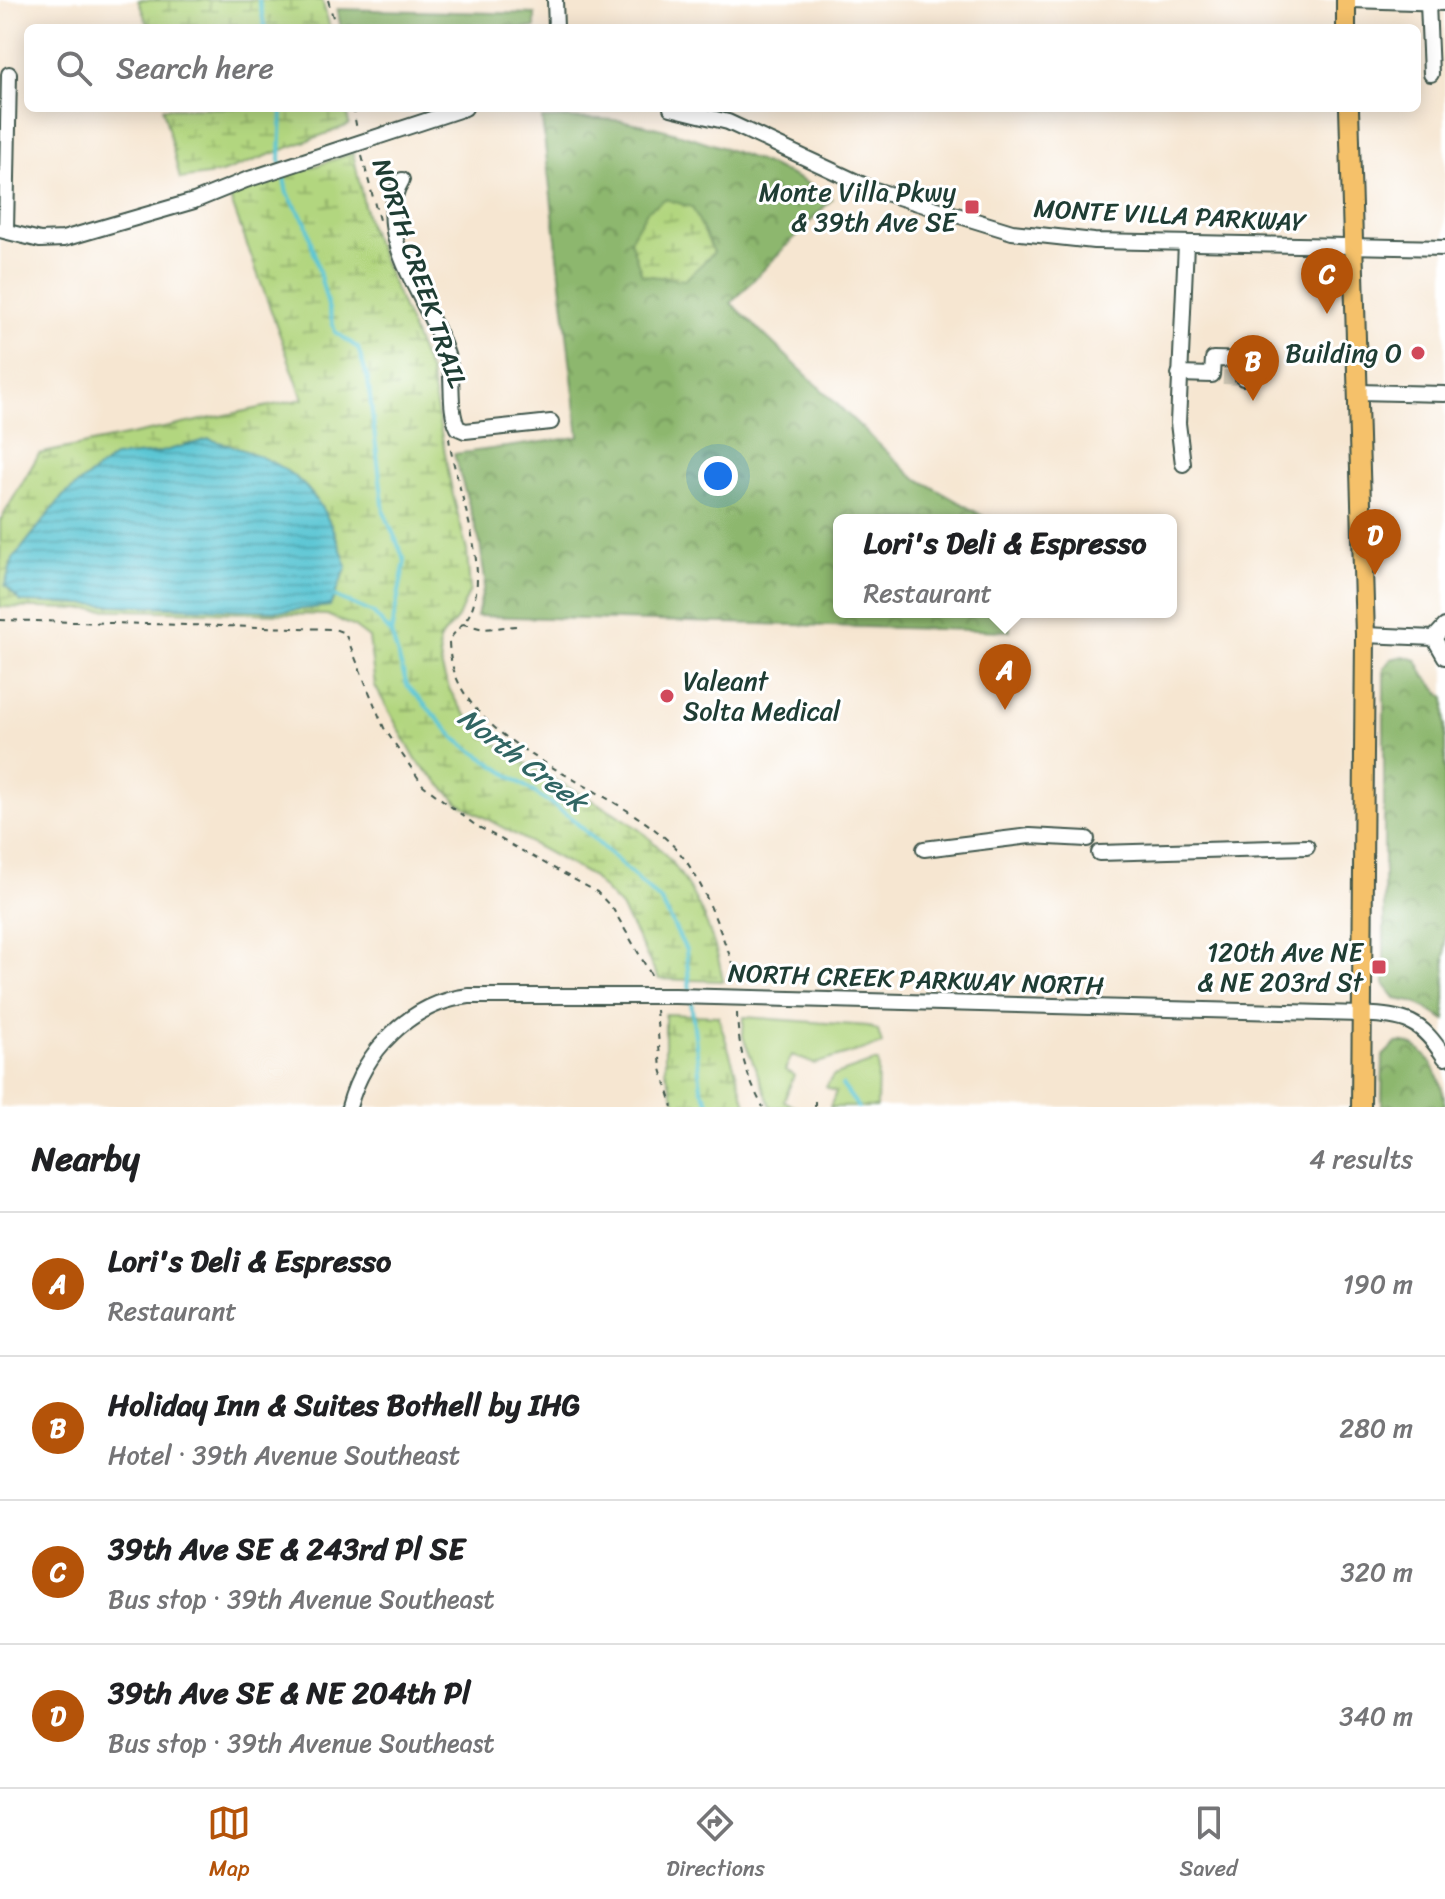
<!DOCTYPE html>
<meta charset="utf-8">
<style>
:root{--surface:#fff;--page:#f6f6f6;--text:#202124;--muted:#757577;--line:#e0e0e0;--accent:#b45309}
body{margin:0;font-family:Sriracha,sans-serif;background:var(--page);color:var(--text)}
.you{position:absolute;left:718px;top:476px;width:28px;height:28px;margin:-20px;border:6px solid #fff;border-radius:50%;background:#1a73e8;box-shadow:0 0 0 12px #1a73e833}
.badge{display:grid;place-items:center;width:52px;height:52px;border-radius:50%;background:var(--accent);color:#fff;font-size:26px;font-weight:700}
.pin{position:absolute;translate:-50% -66px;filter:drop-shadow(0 2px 4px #0008)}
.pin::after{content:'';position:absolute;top:42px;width:28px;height:24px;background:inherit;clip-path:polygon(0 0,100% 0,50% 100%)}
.popup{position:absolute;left:833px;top:514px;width:344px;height:104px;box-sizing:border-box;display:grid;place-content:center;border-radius:12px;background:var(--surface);filter:drop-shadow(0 2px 6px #0005);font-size:26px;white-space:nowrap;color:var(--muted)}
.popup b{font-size:30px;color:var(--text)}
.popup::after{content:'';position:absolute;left:50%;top:100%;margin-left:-16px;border:16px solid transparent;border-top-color:var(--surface)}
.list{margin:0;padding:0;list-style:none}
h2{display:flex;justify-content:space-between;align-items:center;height:104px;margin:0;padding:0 32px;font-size:34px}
h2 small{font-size:26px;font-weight:400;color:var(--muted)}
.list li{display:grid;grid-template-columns:52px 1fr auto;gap:24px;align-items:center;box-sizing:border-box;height:144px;padding:0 32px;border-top:2px solid var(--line)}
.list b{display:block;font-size:30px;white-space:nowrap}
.list p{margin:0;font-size:26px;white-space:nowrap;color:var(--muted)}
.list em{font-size:26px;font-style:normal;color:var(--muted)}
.icon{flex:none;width:44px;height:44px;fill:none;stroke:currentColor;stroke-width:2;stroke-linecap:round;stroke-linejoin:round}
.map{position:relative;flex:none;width:1445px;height:1107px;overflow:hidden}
.search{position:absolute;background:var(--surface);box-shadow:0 4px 20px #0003;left:24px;right:24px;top:24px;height:88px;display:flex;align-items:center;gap:20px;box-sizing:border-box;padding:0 28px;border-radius:12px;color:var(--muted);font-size:30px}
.sheet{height:680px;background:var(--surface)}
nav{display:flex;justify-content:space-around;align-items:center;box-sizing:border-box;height:112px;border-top:2px solid var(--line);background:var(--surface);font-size:22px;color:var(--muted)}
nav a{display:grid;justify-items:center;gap:4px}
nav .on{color:var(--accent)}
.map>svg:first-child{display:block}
</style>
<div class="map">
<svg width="1445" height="1107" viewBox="0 0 1445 1107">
<defs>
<pattern id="forest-crowns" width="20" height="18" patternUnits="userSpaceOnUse" patternTransform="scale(2)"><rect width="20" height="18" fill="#8db76e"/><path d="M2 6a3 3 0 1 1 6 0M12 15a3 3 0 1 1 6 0" fill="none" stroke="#73965b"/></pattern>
<pattern id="wetland-marsh" width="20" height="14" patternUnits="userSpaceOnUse" patternTransform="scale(2)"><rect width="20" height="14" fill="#b2d67f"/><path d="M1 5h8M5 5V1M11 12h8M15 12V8" fill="none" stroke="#90af69"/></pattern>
<pattern id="water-rules" width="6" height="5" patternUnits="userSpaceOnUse" patternTransform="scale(2)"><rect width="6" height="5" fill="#5bc6d4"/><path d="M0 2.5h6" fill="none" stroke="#4ba2ad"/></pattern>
</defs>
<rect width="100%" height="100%" fill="#fff"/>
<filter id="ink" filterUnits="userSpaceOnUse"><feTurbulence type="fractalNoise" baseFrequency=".0125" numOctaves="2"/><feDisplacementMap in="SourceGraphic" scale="16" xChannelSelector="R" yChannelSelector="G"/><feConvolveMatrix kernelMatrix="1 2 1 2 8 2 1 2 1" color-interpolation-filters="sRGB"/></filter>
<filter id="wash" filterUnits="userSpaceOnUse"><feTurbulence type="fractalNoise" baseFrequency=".006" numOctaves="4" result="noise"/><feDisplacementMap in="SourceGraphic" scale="32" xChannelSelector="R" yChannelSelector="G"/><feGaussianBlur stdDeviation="1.8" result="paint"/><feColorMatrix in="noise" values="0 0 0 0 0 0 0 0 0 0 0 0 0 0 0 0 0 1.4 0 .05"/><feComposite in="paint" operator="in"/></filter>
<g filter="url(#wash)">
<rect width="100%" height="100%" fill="#f6e6d1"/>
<g fill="#b2d67f" stroke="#688a5a" stroke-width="2">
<path d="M744 1017 868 1026 878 1031 882 1044 814 1064 792 1055 785 1070 794 1075 784 1101 796 1107H771L743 1037Z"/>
<path d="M873 1062H878L877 1107H830L836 1092 826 1087 833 1076Z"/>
</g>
<g fill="url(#forest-crowns)" stroke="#567a51" stroke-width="2">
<path d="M337 9 535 14V28H341Z"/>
<path d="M567 118C589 119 614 118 635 123 687 133 792 168 832 199L731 303 911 475 985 517 1009 520H839V612H1010V631L477 616 485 581 480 543 454 454 579 437 542 119Z"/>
<path d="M1404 656 1417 660 1425 676 1445 698V1020L1417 1003 1396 999 1384 984V668L1391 659Z"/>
<path d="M1396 1043C1427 1040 1443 1080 1445 1107H1382L1383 1056Z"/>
</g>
<g fill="url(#wetland-marsh)" stroke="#688a5a" stroke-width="2">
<path d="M138 0H322L330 28H149Z"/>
<path d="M163 108H346L349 125 221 173 180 179Z"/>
<path d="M353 153 368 224 430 373 452 491 467 551 470 590 458 618 439 640C437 743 564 776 633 825 682 860 713 923 723 981L659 979 621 907 591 876 460 804 416 760 375 686 369 638 353 626 327 615 0 607V521L39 454 303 399 229 195Z"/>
<path d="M665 199 692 207 714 252 685 280 642 275 630 240 647 211Z"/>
<path d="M665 1014 718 1016 747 1107H677L665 1069Z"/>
</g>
<path fill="url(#water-rules)" stroke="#3d8284" stroke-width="2" d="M209 439C291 463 320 482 347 567L330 606 286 611 21 602 5 585 13 559 63 496 114 457 157 453Z"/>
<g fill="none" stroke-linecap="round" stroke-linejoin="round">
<g stroke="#5bc6d4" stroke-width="4">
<path d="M259 0 265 28"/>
<path d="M282 108 280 159 287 193 306 223 335 332 358 348 368 380 384 512 405 561 391 633 407 685 457 740 569 816 661 901 686 950 690 992"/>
<path d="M334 596 373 613 391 633"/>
<path d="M691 1001 701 1088 711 1107"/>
<path d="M842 1085 858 1107"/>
</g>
</g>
</g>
<g filter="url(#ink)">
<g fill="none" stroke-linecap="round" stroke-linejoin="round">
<path stroke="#cbc4b2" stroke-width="14" stroke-dasharray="14 7" stroke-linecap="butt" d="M1223 377 1243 378"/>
<defs>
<g id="minor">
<path d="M555 0 556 28"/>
<path d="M1352 0 1445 3"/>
<path d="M1428 3 1431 74"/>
<path d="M671 108 728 122 872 189 1012 232 1094 241 1445 248"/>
<path d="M402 180C367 237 438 309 450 366 453 385 449 411 458 428L465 431 551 422"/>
<path d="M0 230 40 240 63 239 194 201 246 180 465 108"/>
<path d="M6 230 9 74"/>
<path d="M1179 374 1212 375 1213 359 1252 360V371L1243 378"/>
<path d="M1357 392 1445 394"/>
<path d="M1183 464 1178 423 1186 244"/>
<path d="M1365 635 1434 638 1445 657"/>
<path d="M1434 638 1445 626"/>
<path d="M924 849 1030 836 1087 839"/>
<path d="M1099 853 1307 847"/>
<path d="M349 1107C364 1051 410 1003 469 996H675L1361 1014C1407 1017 1420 1019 1445 1058"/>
</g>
<g id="major">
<path d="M1346 0V28"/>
<path d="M1349 108 1365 635 1361 1107"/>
</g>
</defs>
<use href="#minor" stroke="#3f564c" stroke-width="18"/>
<use href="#major" stroke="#3f564c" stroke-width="22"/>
<g stroke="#3f564c" stroke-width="2" stroke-dasharray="6 6" stroke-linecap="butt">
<path d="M328 0 336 28"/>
<path d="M353 108 357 130"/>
<path d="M362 156 379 220"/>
<path d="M449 438C455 489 491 563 471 611 467 622 455 630 449 641 451 751 618 781 679 852 706 884 719 931 735 968L736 983"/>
<path d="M0 620 334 629 345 633 384 728 423 785 475 825 597 892 613 909 654 980"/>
<path d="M463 624 484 629 516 626"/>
<path d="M656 1010 661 1069 673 1107"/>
<path d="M737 1013C738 1047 746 1077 763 1107"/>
<path d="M815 1107V1098"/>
</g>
<use href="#minor" stroke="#fff" stroke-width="14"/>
<use href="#major" stroke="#f5c16b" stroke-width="18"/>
</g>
</g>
<g fill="#d1495b" stroke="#fff" stroke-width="3">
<rect x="964" y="199" width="16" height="16" rx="4"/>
<circle cx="1418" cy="353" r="8"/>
<circle cx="667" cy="696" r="8"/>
<rect x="1371" y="959" width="16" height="16" rx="4"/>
</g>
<g text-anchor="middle" stroke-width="6" stroke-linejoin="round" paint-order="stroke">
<g font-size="26" fill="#1f3d34" stroke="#fff" text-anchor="end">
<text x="956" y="201">Monte Villa Pkwy<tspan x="956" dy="30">&amp; 39th Ave SE</tspan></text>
<text x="1402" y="362">Building O</text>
<text x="683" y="690" text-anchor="start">Valeant<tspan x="683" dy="30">Solta Medical</tspan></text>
<text x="1363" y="961">120th Ave NE<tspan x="1363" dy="30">&amp; NE 203rd St</tspan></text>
</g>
<g font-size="26" fill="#1f3d34" stroke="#fff">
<text transform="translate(1170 215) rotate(3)" y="9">MONTE VILLA PARKWAY</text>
<text transform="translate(420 273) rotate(71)" y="9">NORTH CREEK TRAIL</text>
<text transform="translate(916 979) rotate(2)" y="9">NORTH CREEK PARKWAY NORTH</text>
</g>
<g font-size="28" font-style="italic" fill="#316664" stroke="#fff">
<text transform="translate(523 759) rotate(37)" y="10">North Creek</text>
</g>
</g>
</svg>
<div class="you"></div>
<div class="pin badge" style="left:1005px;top:710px">A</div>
<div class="popup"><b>Lori's Deli &amp; Espresso</b>Restaurant</div>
<div class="pin badge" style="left:1253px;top:401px">B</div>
<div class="pin badge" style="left:1327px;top:314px">C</div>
<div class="pin badge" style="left:1375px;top:575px">D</div>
<div class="search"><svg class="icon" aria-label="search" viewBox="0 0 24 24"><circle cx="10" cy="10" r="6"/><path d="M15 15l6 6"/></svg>Search here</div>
</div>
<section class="sheet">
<h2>Nearby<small>4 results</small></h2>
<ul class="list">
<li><span class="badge">A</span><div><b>Lori's Deli &amp; Espresso</b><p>Restaurant</p></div><em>190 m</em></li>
<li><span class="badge">B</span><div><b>Holiday Inn &amp; Suites Bothell by IHG</b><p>Hotel · 39th Avenue Southeast</p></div><em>280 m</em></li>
<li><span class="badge">C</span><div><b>39th Ave SE &amp; 243rd Pl SE</b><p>Bus stop · 39th Avenue Southeast</p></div><em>320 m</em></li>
<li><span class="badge">D</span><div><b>39th Ave SE &amp; NE 204th Pl</b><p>Bus stop · 39th Avenue Southeast</p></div><em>340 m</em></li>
</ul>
</section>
<nav>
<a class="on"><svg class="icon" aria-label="map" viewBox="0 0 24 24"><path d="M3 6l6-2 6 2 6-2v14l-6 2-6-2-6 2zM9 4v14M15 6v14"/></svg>Map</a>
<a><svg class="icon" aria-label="directions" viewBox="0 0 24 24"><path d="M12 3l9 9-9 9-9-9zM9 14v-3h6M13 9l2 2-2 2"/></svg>Directions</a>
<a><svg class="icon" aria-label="saved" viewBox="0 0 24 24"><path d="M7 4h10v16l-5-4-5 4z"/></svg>Saved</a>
</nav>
